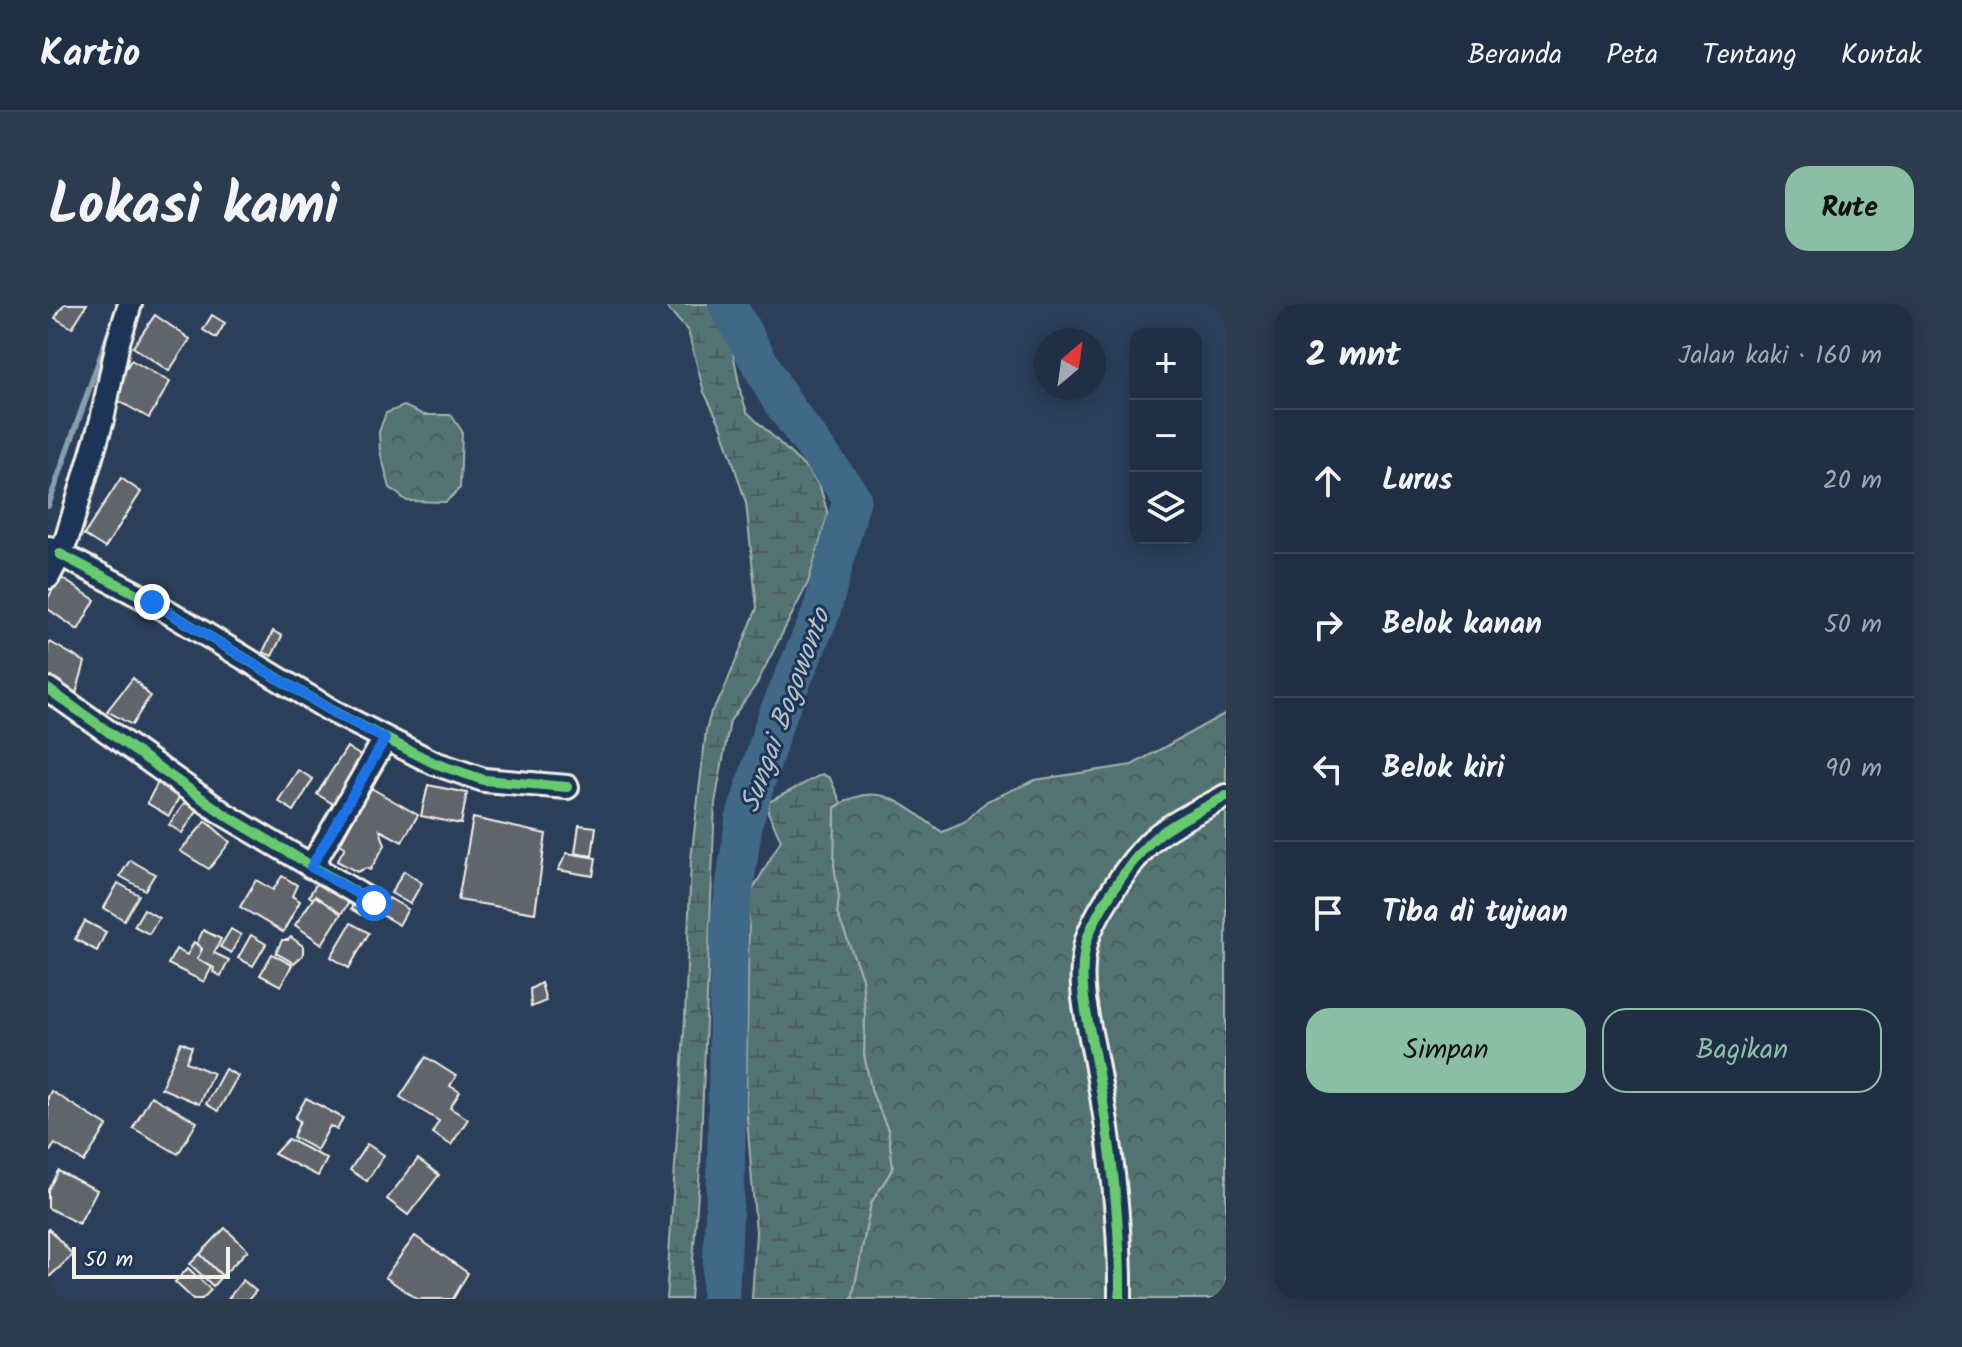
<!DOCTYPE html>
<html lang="id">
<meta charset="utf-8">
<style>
:root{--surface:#202f44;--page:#2d3b4f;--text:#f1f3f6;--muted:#a2a9b2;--line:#3d4a5d;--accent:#8abfa5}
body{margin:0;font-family:Kalam,sans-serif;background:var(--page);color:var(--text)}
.controls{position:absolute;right:24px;top:24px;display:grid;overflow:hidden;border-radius:16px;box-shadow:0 4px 20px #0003}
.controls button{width:72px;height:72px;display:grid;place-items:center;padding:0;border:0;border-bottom:2px solid var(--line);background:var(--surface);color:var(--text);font:40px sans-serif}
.compass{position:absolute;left:986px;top:24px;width:72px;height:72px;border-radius:50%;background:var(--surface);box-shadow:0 4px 20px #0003;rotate:29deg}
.scale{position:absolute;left:24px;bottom:20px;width:158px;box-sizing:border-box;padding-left:8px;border:4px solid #f4f1e8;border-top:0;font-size:22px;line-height:28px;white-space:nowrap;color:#f4f1e8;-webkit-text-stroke:6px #1d3557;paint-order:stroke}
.stop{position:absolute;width:24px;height:24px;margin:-18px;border:6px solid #1a73e8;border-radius:50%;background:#fff}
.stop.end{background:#1a73e8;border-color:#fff;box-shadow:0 2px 8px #0008}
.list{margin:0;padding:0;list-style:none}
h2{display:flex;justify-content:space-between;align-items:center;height:104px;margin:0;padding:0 32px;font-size:34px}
h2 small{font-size:26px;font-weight:400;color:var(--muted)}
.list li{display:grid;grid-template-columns:52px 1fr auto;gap:24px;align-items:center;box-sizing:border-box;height:144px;padding:0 32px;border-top:2px solid var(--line)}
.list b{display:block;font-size:30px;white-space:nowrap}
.list em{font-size:26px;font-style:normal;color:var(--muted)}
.actions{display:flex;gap:16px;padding:24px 32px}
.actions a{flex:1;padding:18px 0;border:2px solid var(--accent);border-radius:24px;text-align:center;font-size:28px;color:var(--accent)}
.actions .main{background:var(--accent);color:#111}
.icon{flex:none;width:44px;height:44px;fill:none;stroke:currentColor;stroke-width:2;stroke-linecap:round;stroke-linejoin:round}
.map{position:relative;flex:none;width:1178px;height:995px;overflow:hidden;border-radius:24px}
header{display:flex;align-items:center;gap:48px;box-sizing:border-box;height:112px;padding:0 40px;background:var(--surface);border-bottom:2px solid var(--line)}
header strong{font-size:38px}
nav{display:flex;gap:44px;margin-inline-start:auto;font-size:28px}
.intro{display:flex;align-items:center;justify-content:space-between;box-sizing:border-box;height:192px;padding:0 48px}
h1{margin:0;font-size:56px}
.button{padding:20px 36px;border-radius:24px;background:var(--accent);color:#111;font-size:28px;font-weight:700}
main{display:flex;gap:48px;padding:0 48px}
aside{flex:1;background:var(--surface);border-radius:24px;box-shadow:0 4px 20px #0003}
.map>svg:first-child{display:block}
</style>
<header>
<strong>Kartio</strong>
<nav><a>Beranda</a><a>Peta</a><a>Tentang</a><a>Kontak</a></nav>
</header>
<div class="intro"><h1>Lokasi kami</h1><a class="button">Rute</a></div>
<main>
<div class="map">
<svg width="1178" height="995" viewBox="0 0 1178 995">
<defs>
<pattern id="forest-crowns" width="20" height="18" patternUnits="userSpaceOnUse" patternTransform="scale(2)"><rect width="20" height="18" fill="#527373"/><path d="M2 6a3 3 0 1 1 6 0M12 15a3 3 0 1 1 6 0" fill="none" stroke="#4d5b5a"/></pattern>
<pattern id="wetland-marsh" width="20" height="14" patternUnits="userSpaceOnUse" patternTransform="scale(2)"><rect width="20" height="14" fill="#527373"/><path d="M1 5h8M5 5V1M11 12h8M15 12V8" fill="none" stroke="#4d5b5a"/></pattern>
</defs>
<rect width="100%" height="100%" fill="#2b3f5b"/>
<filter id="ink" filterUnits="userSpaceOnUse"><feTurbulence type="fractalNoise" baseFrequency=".0125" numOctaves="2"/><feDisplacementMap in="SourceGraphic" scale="16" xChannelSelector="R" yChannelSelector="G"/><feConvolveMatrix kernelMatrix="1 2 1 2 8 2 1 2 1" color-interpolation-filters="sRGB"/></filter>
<g filter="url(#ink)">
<g fill="url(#forest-crowns)" stroke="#a3b2ae" stroke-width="2">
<path d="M356 102 376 111H403L414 127 412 184 398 198 359 197 342 184 332 147 331 128 338 109Z"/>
<path d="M1178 409V995H804L823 899 845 864 840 826 824 789 816 751 817 711 814 674 789 609 791 594 786 562 787 504C831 472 857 503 894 528L916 519 939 497 987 476 1084 461Z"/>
</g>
<g fill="url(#wetland-marsh)" stroke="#a3b2ae" stroke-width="2">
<path d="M616 0H665L683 37 693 90 699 108 761 167 772 183 780 210 760 279 708 381 682 417 667 499 652 863 642 995H618L637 714 643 555 658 427 663 408 674 391 709 304 698 199 674 124 656 88 640 27Z"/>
<path d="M774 470 782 474 793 499 787 504 786 562 791 594 789 609 814 674 817 711 816 751 824 789 840 826 845 864 823 899 804 995H704L708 928 698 801 701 598 704 587 733 536 720 508 721 498Z"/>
</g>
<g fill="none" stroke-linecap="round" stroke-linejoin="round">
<path stroke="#879eae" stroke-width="6" d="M0 202 71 0"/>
<path stroke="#3f6787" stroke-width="38" d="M672 995 678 871 681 621 696 517 728 414 773 309 804 194 733 97 679 0"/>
</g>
<g fill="#61656c" stroke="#f4f1e8" stroke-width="2">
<path d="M16 0H39L24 24 7 14Z"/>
<path d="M107 11 142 35 121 67 85 43Z"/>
<path d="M164 11 177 19 168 34 155 26Z"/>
<path d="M83 56 122 78 101 114 62 92Z"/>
<path d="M73 174 93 188 57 244 36 231Z"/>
<path d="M12 273 47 296 30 326 0 305V294Z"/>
<path d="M225 327 234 332 224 352 215 348Z"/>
<path d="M2 338 37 358 27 393 0 376V342Z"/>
<path d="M85 374 102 392 84 421 59 407Z"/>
<path d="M299 443 319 456 290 503 269 490Z"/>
<path d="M250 466 265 475 246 507 230 497Z"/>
<path d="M111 476 134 488 121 512 99 499Z"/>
<path d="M380 481 419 489 413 520 373 512Z"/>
<path d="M323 484 370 511 354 538 332 526 337 541 322 566 318 564 309 568 289 557 297 543 292 540Z"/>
<path d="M140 494 152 502 134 529 121 521Z"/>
<path d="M425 514 498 530 487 609 410 596Z"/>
<path d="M158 517 182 538 161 565 132 547Z"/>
<path d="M531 521 548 523 544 552 527 549Z"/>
<path d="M519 549 548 554 545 572 510 566Z"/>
<path d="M82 556 107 570 97 586 72 572Z"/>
<path d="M356 567 374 579 362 600 343 589Z"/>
<path d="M234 572 249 581 244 592 252 597 235 628 192 603 208 576 225 586Z"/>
<path d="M270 577 302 597 293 610 267 592 265 595 261 592Z"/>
<path d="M70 579 91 591 76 616 56 604Z"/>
<path d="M267 592 293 610 274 640 247 621Z"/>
<path d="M341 594 360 605 351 621 332 610Z"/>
<path d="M306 598 318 605 313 611 303 605Z"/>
<path d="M96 605 111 614 101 630 86 622Z"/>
<path d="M37 617 58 628 49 647 27 635Z"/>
<path d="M303 619 321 629 301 664 283 653Z"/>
<path d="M183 625 193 631 183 649 172 643Z"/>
<path d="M155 626 173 635 166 649 181 656 173 672 165 668 166 664 149 655 154 645 149 639Z"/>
<path d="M203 631 218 640 205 662 190 654Z"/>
<path d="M243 633 255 642V651L246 659 228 649 234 636H240Z"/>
<path d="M146 638 154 645 149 655 164 663 156 678 120 660 128 645 139 651Z"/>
<path d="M224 650 244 661 233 682 212 671Z"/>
<path d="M493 679 498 697 483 703 482 685Z"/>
<path d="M133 738 144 743 138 758 165 769 151 800 113 784Z"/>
<path d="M378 753 408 772 402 782 412 788 402 804 420 815 403 841 384 829 391 817 352 793Z"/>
<path d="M177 765 190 772 170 807 158 800Z"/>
<path d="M3 787 59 822 36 858 7 840 0 850V793Z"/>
<path d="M103 792 149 818 130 850 85 824Z"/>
<path d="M258 794 295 814 289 826 282 822 269 846 245 833 252 817 247 814Z"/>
<path d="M240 835 279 855 270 872 226 850Z"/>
<path d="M319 840 336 851 319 877 302 866Z"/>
<path d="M370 855 391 871 360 911 339 895Z"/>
<path d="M10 867 49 886 31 920 0 904V886Z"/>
<path d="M177 924 200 946 174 972 152 950Z"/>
<path d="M1 925 25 951 0 974V926Z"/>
<path d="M367 932 420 969 405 995H369L337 973Z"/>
<path d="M152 950 174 972 165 982 142 960Z"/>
<path d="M140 964 163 986 154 995H145L127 978Z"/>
<path d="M195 976 208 987 201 995H180Z"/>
</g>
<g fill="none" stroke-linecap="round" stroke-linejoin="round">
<defs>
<g id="minor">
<path d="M82 0 70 38 54 116 19 234 12 250 104 298 284 407 386 459 436 476 519 483"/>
<path d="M0 273 12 250 1 244"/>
<path d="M0 385 176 510 326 599"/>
<path d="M263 563 337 435"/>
<path d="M1072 995C1073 918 1063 840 1049 764 1042 723 1029 685 1037 644 1042 614 1086 551 1109 532 1129 516 1156 505 1178 492"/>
</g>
</defs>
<use href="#minor" stroke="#f4f1e8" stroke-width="28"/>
<use href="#minor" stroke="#1d3557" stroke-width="22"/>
<defs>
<g id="cycleway">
<path d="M12 250 104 298 284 407 386 459 436 476 519 483"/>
<path d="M0 385 176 510 326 599"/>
<path d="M1072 995C1073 918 1063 840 1049 764 1042 723 1029 685 1037 644 1042 614 1086 551 1109 532 1129 516 1156 505 1178 492"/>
</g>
</defs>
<use href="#cycleway" stroke="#1d3557" stroke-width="15"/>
<use href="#cycleway" stroke="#67ca6e" stroke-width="10"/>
</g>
</g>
<g fill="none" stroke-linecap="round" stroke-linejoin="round" filter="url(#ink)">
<path stroke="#1a73e8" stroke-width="10" d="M104 298 284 407 337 435 263 563 326 599"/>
</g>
<g text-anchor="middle" stroke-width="6" stroke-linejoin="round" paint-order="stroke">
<g font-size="28" font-style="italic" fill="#b5c1c6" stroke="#1d3557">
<text transform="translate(736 406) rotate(-70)" y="10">Sungai Bogowonto</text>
</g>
</g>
</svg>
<div class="controls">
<button>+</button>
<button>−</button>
<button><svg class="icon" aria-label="layers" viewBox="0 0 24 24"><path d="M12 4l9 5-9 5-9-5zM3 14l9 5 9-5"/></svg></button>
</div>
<svg class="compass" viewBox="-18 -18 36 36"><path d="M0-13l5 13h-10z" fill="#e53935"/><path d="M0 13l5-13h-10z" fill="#a2a9b2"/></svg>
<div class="scale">50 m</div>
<div class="stop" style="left:326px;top:599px"></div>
<div class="stop end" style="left:104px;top:298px"></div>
</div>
<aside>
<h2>2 mnt<small>Jalan kaki · 160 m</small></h2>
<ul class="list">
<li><svg class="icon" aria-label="ahead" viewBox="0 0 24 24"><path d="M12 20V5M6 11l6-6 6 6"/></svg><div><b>Lurus</b></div><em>20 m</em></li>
<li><svg class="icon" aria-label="right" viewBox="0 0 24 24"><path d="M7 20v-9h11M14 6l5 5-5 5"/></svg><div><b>Belok kanan</b></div><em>50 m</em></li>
<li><svg class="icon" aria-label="left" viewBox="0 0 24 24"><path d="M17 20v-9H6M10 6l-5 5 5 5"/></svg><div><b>Belok kiri</b></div><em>90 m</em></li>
<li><svg class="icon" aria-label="arrive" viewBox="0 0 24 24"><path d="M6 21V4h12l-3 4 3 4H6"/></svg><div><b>Tiba di tujuan</b></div></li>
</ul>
<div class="actions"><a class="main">Simpan</a><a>Bagikan</a></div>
</aside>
</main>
